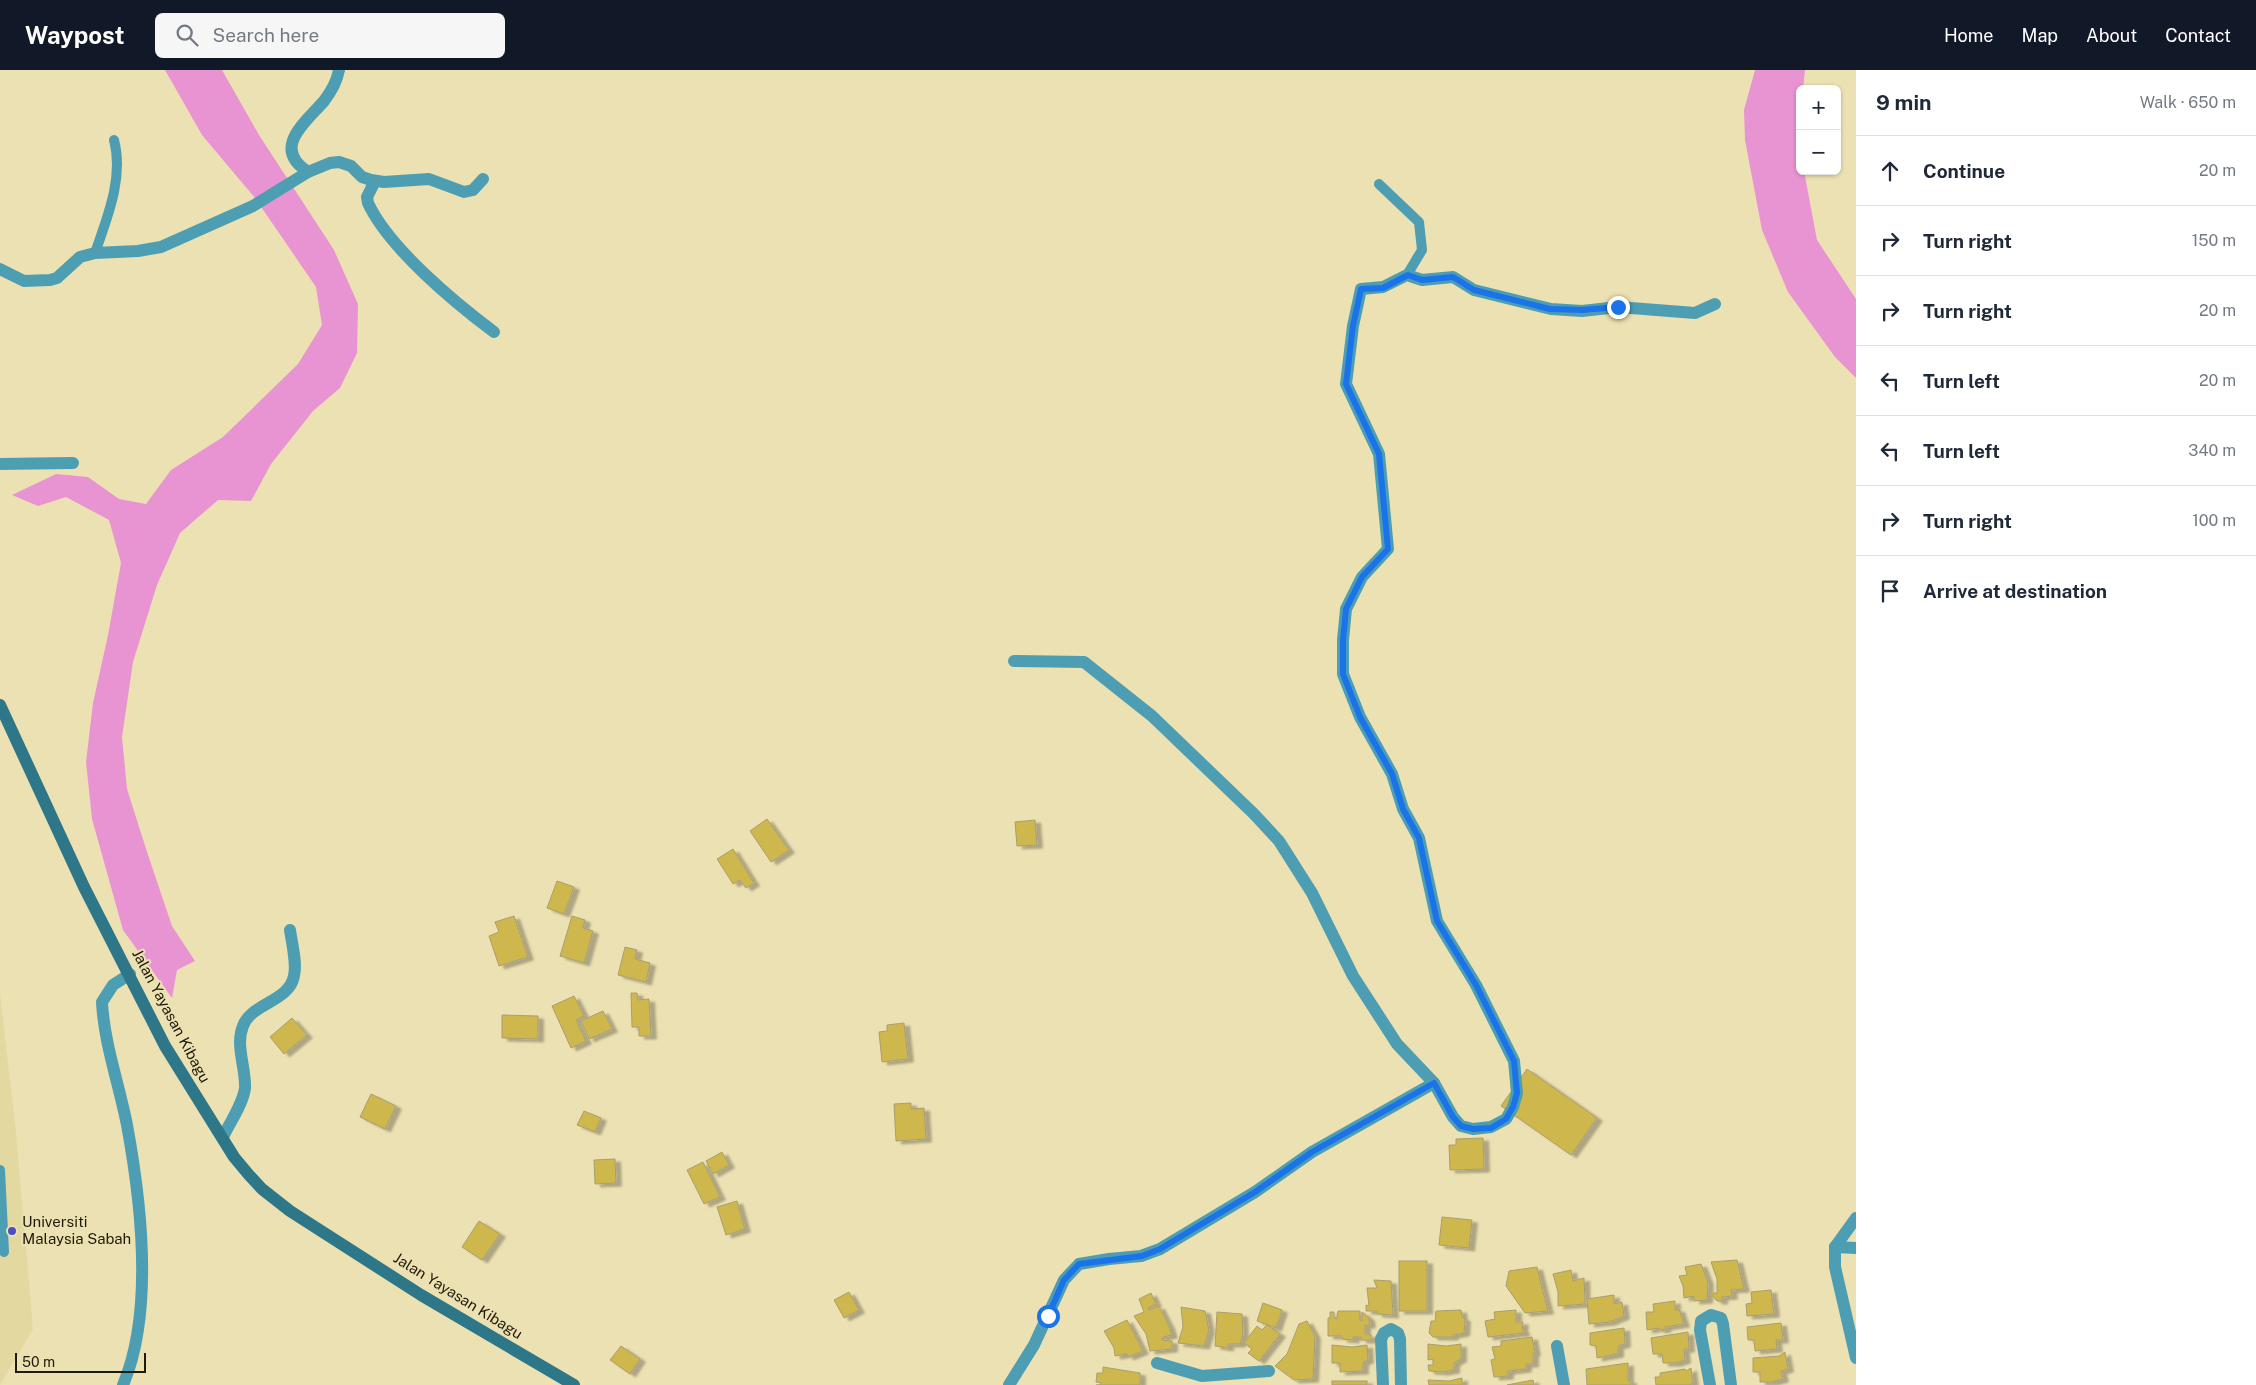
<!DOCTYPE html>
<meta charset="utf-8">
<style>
:root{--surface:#fff;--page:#f6f6f7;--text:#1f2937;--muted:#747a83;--line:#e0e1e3;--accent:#111827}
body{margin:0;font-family:"Public Sans",sans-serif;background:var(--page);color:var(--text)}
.controls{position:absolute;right:15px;top:15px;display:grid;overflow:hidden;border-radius:8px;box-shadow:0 1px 4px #0004}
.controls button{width:45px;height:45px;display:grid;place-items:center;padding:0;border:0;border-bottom:1px solid var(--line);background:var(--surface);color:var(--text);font:25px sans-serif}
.scale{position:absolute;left:15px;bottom:12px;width:131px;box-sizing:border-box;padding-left:5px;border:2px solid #1f1b09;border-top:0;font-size:14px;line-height:18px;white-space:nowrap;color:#1f1b09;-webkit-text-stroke:4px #ece1b2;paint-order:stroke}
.stop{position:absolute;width:15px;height:15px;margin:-11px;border:4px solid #1a73e8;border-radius:50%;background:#fff}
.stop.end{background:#1a73e8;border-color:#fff;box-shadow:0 1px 5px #0008}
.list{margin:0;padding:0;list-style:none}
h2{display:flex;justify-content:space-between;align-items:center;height:65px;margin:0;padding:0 20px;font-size:21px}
h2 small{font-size:16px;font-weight:400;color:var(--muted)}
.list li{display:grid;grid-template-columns:32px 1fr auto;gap:15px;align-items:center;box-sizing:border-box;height:70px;padding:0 20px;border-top:1px solid var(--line)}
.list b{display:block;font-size:19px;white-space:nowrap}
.list em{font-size:16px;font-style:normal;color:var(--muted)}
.icon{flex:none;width:28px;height:28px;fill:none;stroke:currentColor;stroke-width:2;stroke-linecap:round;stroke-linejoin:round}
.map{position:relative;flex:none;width:1856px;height:1315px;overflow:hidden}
header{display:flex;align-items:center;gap:30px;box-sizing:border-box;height:70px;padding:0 25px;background:var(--accent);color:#fff}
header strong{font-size:24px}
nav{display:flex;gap:28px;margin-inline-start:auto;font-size:18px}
.search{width:350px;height:45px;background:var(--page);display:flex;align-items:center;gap:12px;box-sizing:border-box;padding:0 18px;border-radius:8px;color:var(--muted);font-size:19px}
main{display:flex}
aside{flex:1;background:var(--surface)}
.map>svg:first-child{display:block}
</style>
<header>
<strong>Waypost</strong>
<div class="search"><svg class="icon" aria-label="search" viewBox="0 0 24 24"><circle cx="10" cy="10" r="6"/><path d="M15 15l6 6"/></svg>Search here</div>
<nav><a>Home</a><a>Map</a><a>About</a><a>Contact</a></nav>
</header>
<main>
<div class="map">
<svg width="1856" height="1315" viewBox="0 0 1856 1315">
<defs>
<filter id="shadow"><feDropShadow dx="5.5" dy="3" stdDeviation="1" flood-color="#0004"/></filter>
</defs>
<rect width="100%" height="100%" fill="#ece1b2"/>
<path fill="#e4d8a1" d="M0 923 16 1063 33 1259 0 1315Z"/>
<g fill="#e894d2">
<path d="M165 0H222L259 65 334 180 358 234 357 283 340 318 313 341 271 394 251 431 218 430 180 463 157 515 133 592 122 667 127 719 148 785 172 856 195 891 177 900 172 928 123 860 92 749 86 692 93 633 108 565 121 493 109 450 66 427 38 436 12 425 56 404 88 407 119 429 146 434 171 400 223 367 298 294 322 255 316 217 255 128 202 65Z"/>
<path d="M1755 0H1805L1803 19H1800V101H1804L1817 170 1856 229V308L1835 287 1788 222 1762 160 1745 70 1744 40Z"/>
</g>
<g fill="#ceb74d" stroke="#a89e71" filter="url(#shadow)">
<path d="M767 749 789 780 771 792 750 761Z"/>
<path d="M1035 750 1037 775 1017 776 1015 752Z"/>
<path d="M733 779 754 813 746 818 740 810 733 814 717 789Z"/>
<path d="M557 811 574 817 564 844 547 838Z"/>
<path d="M514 846 528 887 499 896 489 866 499 862 495 852Z"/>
<path d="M572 846 585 850 583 858 593 861 584 893 560 886Z"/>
<path d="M625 877 637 880 635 889 650 893 646 912 618 905Z"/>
<path d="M631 923H637L638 930 649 929 651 966H639V957H632Z"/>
<path d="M574 926 584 946 576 950 586 971 571 978 552 936Z"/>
<path d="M603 941 612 959 589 969 581 951Z"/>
<path d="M502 945 538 946V969L502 968Z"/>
<path d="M292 948 307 965 284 984 270 967Z"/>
<path d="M904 953 908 989 882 992 879 962 887 961V955Z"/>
<path d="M1527 999 1597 1048 1571 1085 1501 1036Z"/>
<path d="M371 1024 396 1036 385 1059 360 1047Z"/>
<path d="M911 1033V1039L924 1038 926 1069 896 1071 894 1034Z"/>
<path d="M584 1041 601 1048 595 1062 577 1055Z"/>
<path d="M1483 1068 1484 1099 1450 1100 1449 1075H1456V1069Z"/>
<path d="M722 1082 729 1095 713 1104 706 1091Z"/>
<path d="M615 1089 616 1113 595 1114 594 1090Z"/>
<path d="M703 1092 720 1127 704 1134 687 1100Z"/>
<path d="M737 1131 745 1159 726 1165 717 1137Z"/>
<path d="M1442 1147 1472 1150 1469 1178 1439 1175Z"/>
<path d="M479 1151 500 1164 482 1190 462 1177Z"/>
<path d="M1737 1190 1744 1219 1731 1220 1732 1226 1722 1227V1231H1717L1710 1223H1717V1209L1711 1192Z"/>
<rect x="1399" y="1191" width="28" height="50"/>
<path d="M1701 1194 1708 1212 1707 1230 1694 1231V1226L1684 1228 1683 1216 1679 1206 1687 1205 1685 1197Z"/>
<path d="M1537 1197 1548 1241 1525 1243 1506 1216 1509 1201Z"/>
<path d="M1571 1200 1573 1211 1584 1208 1585 1234 1558 1236V1222L1553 1204Z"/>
<path d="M1374 1210 1391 1211 1393 1245 1377 1244V1241H1366V1235L1369 1236 1367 1218H1377Z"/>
<path d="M1771 1220 1774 1244 1747 1246 1746 1234 1752 1233 1751 1222Z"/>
<path d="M849 1222 859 1240 844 1248 834 1230Z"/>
<path d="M1151 1223 1156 1234 1148 1238 1149 1240 1159 1236 1169 1256 1172 1265 1163 1267 1162 1270 1172 1271V1279L1150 1281 1146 1264 1134 1246 1144 1242 1139 1229Z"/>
<path d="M1614 1225V1234L1622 1232 1624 1246 1610 1252 1589 1254 1587 1229Z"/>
<path d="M1675 1231V1240L1679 1239 1684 1254 1665 1257 1666 1259 1659 1260V1258L1647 1260 1646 1242H1654L1653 1234Z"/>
<path d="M1263 1233 1282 1240 1276 1258 1257 1251Z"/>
<path d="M1181 1237 1205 1241 1209 1260 1204 1276 1178 1273 1183 1257Z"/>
<path d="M1461 1240 1462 1247 1465 1249 1464 1263 1453 1265V1267H1433L1429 1263 1431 1251H1435L1436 1241Z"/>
<path d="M1516 1240V1252H1523L1522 1260H1524V1263L1488 1267 1485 1251 1495 1249 1494 1242Z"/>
<path d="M1338 1241H1360V1250L1362 1251V1242L1369 1248 1370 1255H1365V1264L1371 1265V1270H1361V1267H1353L1354 1270 1342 1269V1266H1328V1248H1330V1242H1334V1248L1337 1249Z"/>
<path d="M1217 1242 1242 1244 1243 1265 1240 1274H1228V1278L1215 1276Z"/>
<path d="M1127 1250 1143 1281 1128 1287 1127 1284 1115 1286 1114 1278 1104 1261Z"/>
<path d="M1307 1251 1315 1266 1313 1309 1294 1310 1275 1296 1287 1284 1299 1254Z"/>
<path d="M1781 1253 1783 1270H1776L1777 1279 1755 1281 1754 1270H1748L1747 1257Z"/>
<path d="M1267 1255 1280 1264 1259 1291 1248 1283 1252 1279 1244 1273 1257 1256 1262 1260Z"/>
<path d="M1624 1258 1625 1274 1618 1276V1284L1597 1288 1596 1276 1590 1275V1263Z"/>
<path d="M1688 1262 1689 1279H1684L1685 1290 1676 1293H1663L1662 1284H1653L1651 1268Z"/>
<path d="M1532 1267 1535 1283H1533V1294H1526V1299L1508 1301V1306L1494 1307 1491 1290 1495 1289 1492 1277 1501 1276V1271Z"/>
<path d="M1428 1274 1446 1276 1461 1274V1289L1454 1293V1300L1443 1302 1429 1301 1428 1295H1433V1289L1428 1290Z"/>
<path d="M1332 1275 1352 1277 1367 1275 1368 1290 1363 1292V1301L1340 1302V1293H1332Z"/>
<path d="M621 1276 640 1289 630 1304 610 1290Z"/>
<path d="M1785 1282 1788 1299 1781 1301 1783 1309 1772 1312H1760V1302H1753V1288L1779 1286Z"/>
<path d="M1628 1293V1311L1631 1310V1315H1587L1586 1299Z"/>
<path d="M1103 1297 1140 1303V1315H1096H1100L1101 1313 1096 1312 1097 1303H1103Z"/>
<path d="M1691 1298 1693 1313 1690 1315H1656L1655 1307H1660V1303L1685 1299 1686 1301Z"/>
<path d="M1462 1308V1315H1429L1428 1310 1449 1311Z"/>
<path d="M1533 1310 1534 1315H1507Z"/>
<rect x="1332" y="1311" width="35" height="4"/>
</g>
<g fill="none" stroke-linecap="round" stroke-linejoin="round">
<g stroke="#4e9eb3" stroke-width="10">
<path d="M1379 114 1419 152 1422 180 1407 205"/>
<path d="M95 183C107 148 124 108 114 70"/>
<path d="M0 1100 4 1182"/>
</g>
<g stroke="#4e9eb3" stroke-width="12">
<path d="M308 102C271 78 305 53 324 31 331 22 337 11 339 0"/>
<path d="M375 111 367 127 368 133C389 178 454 232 494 262"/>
<path d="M0 199 24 211 50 210 57 208 80 187 95 183 138 181 161 177 253 136 308 102 330 93 339 92 351 96 362 107 371 110 384 112 429 109 464 122 473 120 483 109"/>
<path d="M0 394 73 393"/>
<path d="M1014 591 1084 592 1152 646 1254 744 1279 771 1312 823 1353 906 1397 974 1434 1013 1453 1047 1461 1056 1473 1059 1491 1057 1506 1049 1513 1037 1517 1023 1514 991 1476 915 1437 851 1419 768 1403 739 1392 704 1360 647 1343 604V570L1346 539 1362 507 1388 479 1379 384 1346 314 1353 256 1361 219 1383 217 1407 205 1422 210 1453 207 1474 220 1551 239 1582 241 1618 237 1695 243 1715 234"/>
<path d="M223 1067C230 1052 243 1034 245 1018 246 998 235 975 243 956 251 933 289 932 294 906 297 893 292 874 290 860"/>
<path d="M1856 1148 1835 1177V1197L1856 1288"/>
<path d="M1835 1177 1856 1178"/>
<path d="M1557 1276 1564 1315"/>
<path d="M1157 1293 1202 1306 1269 1301"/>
<path d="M123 1315C154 1242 141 1131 127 1055 119 1014 104 973 102 932L113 915 130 904"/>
<path d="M1009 1315 1034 1275 1064 1210 1079 1194 1109 1189 1141 1186 1160 1179 1255 1122 1312 1082 1434 1013"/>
<path d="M1383 1315 1381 1269 1384 1263 1391 1259 1398 1263 1400 1269 1401 1315"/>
<path d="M1710 1315 1700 1260 1701 1251 1711 1245 1721 1248 1723 1254 1731 1315"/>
</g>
<path stroke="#2e7789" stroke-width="12" d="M0 635 84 817 165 976 234 1087 249 1105 262 1119 290 1141 421 1225 574 1315"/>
</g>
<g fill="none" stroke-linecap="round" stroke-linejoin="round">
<path stroke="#1a73e8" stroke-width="6" d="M1048 1246 1064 1210 1079 1194 1142 1186 1160 1179 1255 1122 1312 1082 1434 1013 1453 1047 1461 1056 1473 1059 1491 1058 1506 1049 1513 1037 1517 1023 1514 991 1476 915 1437 851 1419 768 1403 739 1392 704 1360 647 1343 604V570L1346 539 1362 507 1388 479 1379 384 1346 314 1353 256 1361 219 1383 218 1408 205 1422 210 1453 207 1474 220 1550 239 1582 240 1618 237"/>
</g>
<circle fill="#4c4ec4" stroke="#ece1b2" stroke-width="2" cx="12" cy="1161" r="5"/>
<g text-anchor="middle" stroke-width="4" stroke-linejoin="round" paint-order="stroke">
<g font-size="15" fill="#1f1b09" stroke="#ece1b2">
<text transform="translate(171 946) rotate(62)" y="5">Jalan Yayasan Kibagu</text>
<text transform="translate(458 1226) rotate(32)" y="5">Jalan Yayasan Kibagu</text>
</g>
<g font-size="15" fill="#1f1b09" stroke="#ece1b2" text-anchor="start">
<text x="22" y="1157">Universiti<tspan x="22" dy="17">Malaysia Sabah</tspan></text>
</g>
</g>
</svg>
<div class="controls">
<button>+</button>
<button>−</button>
</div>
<div class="scale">50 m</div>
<div class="stop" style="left:1048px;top:1246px"></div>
<div class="stop end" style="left:1618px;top:237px"></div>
</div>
<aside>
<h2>9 min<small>Walk · 650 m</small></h2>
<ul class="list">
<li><svg class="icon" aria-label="ahead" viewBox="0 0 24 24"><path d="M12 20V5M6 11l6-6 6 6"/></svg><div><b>Continue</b></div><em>20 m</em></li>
<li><svg class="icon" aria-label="right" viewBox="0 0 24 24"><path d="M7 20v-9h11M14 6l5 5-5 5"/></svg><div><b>Turn right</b></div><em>150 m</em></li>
<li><svg class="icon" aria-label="right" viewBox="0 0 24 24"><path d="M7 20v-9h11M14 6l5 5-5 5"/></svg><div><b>Turn right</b></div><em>20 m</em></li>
<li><svg class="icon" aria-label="left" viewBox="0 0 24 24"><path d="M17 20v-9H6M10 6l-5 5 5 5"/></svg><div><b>Turn left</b></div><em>20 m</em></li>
<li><svg class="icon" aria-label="left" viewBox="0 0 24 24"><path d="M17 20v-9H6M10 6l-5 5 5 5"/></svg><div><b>Turn left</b></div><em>340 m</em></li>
<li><svg class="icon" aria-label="right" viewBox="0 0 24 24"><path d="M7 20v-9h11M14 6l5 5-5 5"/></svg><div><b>Turn right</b></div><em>100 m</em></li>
<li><svg class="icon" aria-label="arrive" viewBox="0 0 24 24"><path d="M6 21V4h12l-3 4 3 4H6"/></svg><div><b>Arrive at destination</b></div></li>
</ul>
</aside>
</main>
